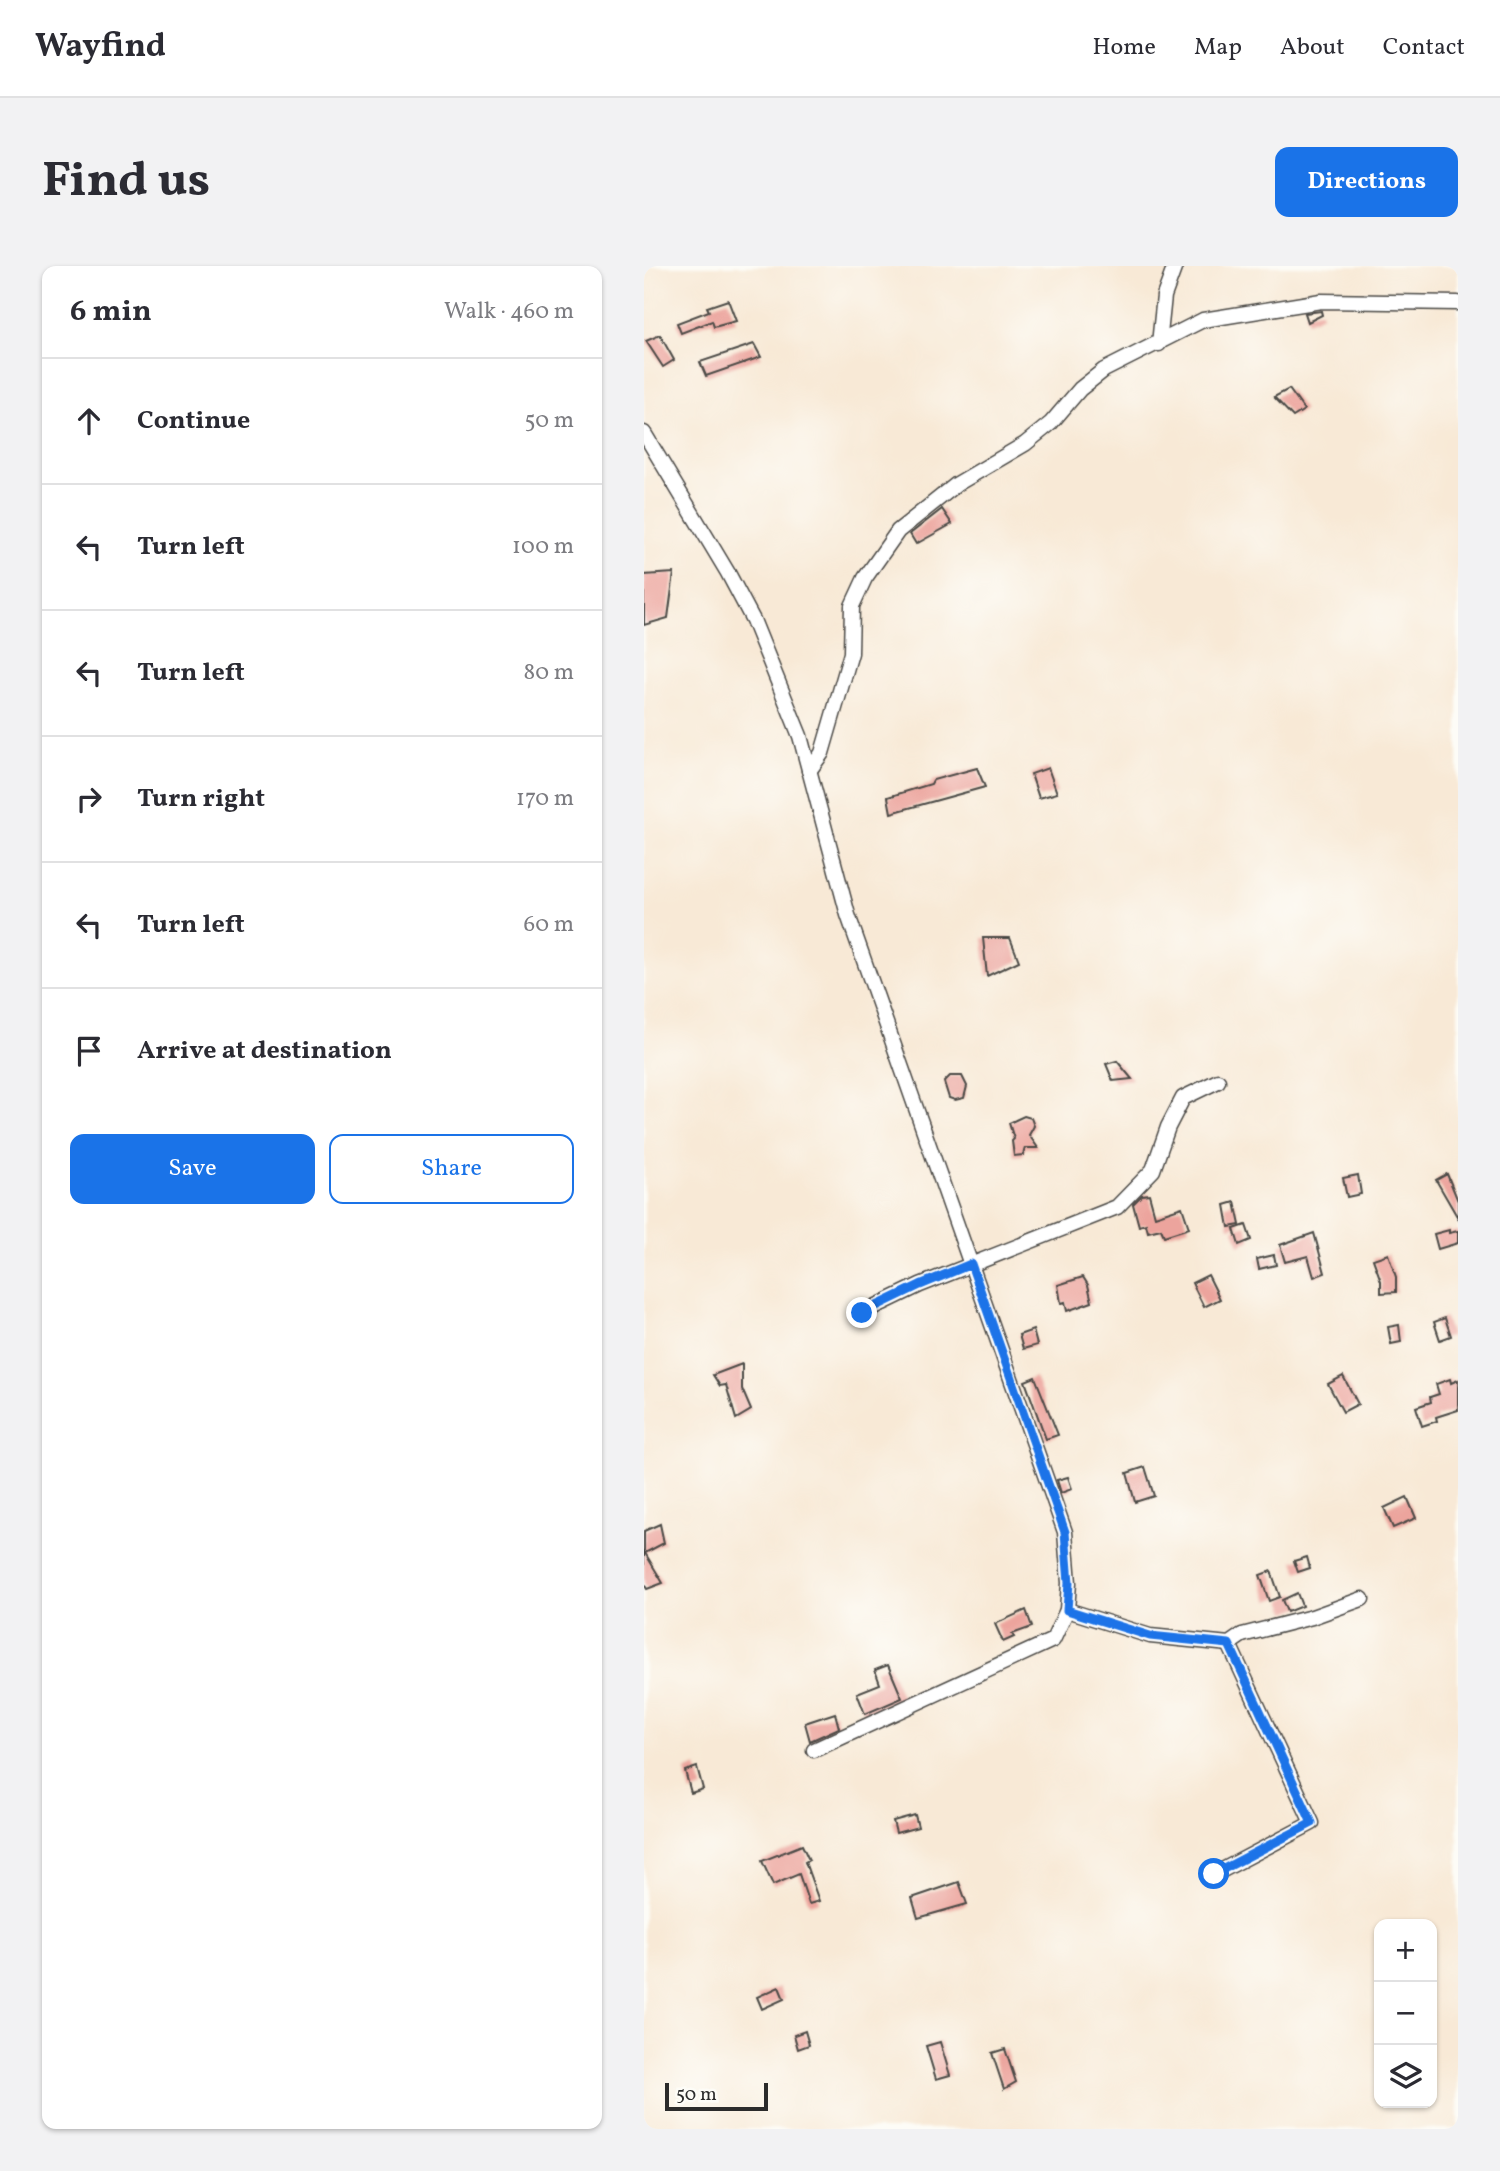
<!DOCTYPE html>
<meta charset="utf-8">
<style>
:root{--surface:#fff;--page:#f2f2f3;--text:#2b2b33;--muted:#7c7c81;--line:#e1e1e2;--accent:#1a73e8}
body{margin:0;font-family:Vollkorn,serif;background:var(--page);color:var(--text)}
.controls{position:absolute;right:21px;bottom:21px;display:grid;overflow:hidden;border-radius:14px;box-shadow:0 2px 5px #0004}
.controls button{width:63px;height:63px;display:grid;place-items:center;padding:0;border:0;border-bottom:2px solid var(--line);background:var(--surface);color:var(--text);font:35px sans-serif}
.scale{position:absolute;left:21px;bottom:18px;width:103px;box-sizing:border-box;padding-left:7px;border:4px solid #2b2b2b;border-top:0;font-size:19px;line-height:24px;white-space:nowrap;color:#2b2b2b;-webkit-text-stroke:5px #fdfcf7;paint-order:stroke}
.stop{position:absolute;width:21px;height:21px;margin:-16px;border:5px solid #1a73e8;border-radius:50%;background:#fff}
.stop.end{background:#1a73e8;border-color:#fff;box-shadow:0 2px 7px #0008}
.list{margin:0;padding:0;list-style:none}
h2{display:flex;justify-content:space-between;align-items:center;height:91px;margin:0;padding:0 28px;font-size:30px}
h2 small{font-size:23px;font-weight:400;color:var(--muted)}
.list li{display:grid;grid-template-columns:46px 1fr auto;gap:21px;align-items:center;box-sizing:border-box;height:126px;padding:0 28px;border-top:2px solid var(--line)}
.list b{display:block;font-size:26px;white-space:nowrap}
.list em{font-size:23px;font-style:normal;color:var(--muted)}
.actions{display:flex;gap:14px;padding:21px 28px}
.actions a{flex:1;padding:16px 0;border:2px solid var(--accent);border-radius:14px;text-align:center;font-size:24px;color:var(--accent)}
.actions .main{background:var(--accent);color:#fff}
.icon{flex:none;width:38px;height:38px;fill:none;stroke:currentColor;stroke-width:2;stroke-linecap:round;stroke-linejoin:round}
.map{position:relative;flex:none;width:814px;height:1863px;overflow:hidden;border-radius:14px}
header{display:flex;align-items:center;gap:42px;box-sizing:border-box;height:98px;padding:0 35px;background:var(--surface);border-bottom:2px solid var(--line)}
header strong{font-size:33px}
nav{display:flex;gap:38px;margin-inline-start:auto;font-size:24px}
.intro{display:flex;align-items:center;justify-content:space-between;box-sizing:border-box;height:168px;padding:0 42px}
h1{margin:0;font-size:49px}
.button{padding:18px 32px;border-radius:14px;background:var(--accent);color:#fff;font-size:24px;font-weight:700}
main{display:flex;gap:42px;padding:0 42px}
aside{flex:1;background:var(--surface);border-radius:14px;box-shadow:0 2px 5px #0004}
.map>svg:first-child{display:block}
</style>
<header>
<strong>Wayfind</strong>
<nav><a>Home</a><a>Map</a><a>About</a><a>Contact</a></nav>
</header>
<div class="intro"><h1>Find us</h1><a class="button">Directions</a></div>
<main>
<aside>
<h2>6 min<small>Walk · 460 m</small></h2>
<ul class="list">
<li><svg class="icon" aria-label="ahead" viewBox="0 0 24 24"><path d="M12 20V5M6 11l6-6 6 6"/></svg><div><b>Continue</b></div><em>50 m</em></li>
<li><svg class="icon" aria-label="left" viewBox="0 0 24 24"><path d="M17 20v-9H6M10 6l-5 5 5 5"/></svg><div><b>Turn left</b></div><em>100 m</em></li>
<li><svg class="icon" aria-label="left" viewBox="0 0 24 24"><path d="M17 20v-9H6M10 6l-5 5 5 5"/></svg><div><b>Turn left</b></div><em>80 m</em></li>
<li><svg class="icon" aria-label="right" viewBox="0 0 24 24"><path d="M7 20v-9h11M14 6l5 5-5 5"/></svg><div><b>Turn right</b></div><em>170 m</em></li>
<li><svg class="icon" aria-label="left" viewBox="0 0 24 24"><path d="M17 20v-9H6M10 6l-5 5 5 5"/></svg><div><b>Turn left</b></div><em>60 m</em></li>
<li><svg class="icon" aria-label="arrive" viewBox="0 0 24 24"><path d="M6 21V4h12l-3 4 3 4H6"/></svg><div><b>Arrive at destination</b></div></li>
</ul>
<div class="actions"><a class="main">Save</a><a>Share</a></div>
</aside>
<div class="map">
<svg width="814" height="1863" viewBox="0 0 814 1863">
<rect width="100%" height="100%" fill="#fdfcf7"/>
<filter id="ink" filterUnits="userSpaceOnUse"><feTurbulence type="fractalNoise" baseFrequency=".0143" numOctaves="2"/><feDisplacementMap in="SourceGraphic" scale="14" xChannelSelector="R" yChannelSelector="G"/><feConvolveMatrix kernelMatrix="1 2 1 2 8 2 1 2 1" color-interpolation-filters="sRGB"/></filter>
<filter id="wash" filterUnits="userSpaceOnUse"><feTurbulence type="fractalNoise" baseFrequency=".00686" numOctaves="4" result="noise"/><feDisplacementMap in="SourceGraphic" scale="28" xChannelSelector="R" yChannelSelector="G"/><feGaussianBlur stdDeviation="1.57" result="paint"/><feColorMatrix in="noise" values="0 0 0 0 0 0 0 0 0 0 0 0 0 0 0 0 0 1.4 0 .05"/><feComposite in="paint" operator="in"/></filter>
<g filter="url(#wash)">
<rect width="100%" height="100%" fill="#f8e9d6"/>
<g id="blocks">
<g fill="#eca49d">
<path d="M84 34 92 55 70 61 68 55 37 67 33 57 65 45 63 41Z"/>
<path d="M677 45 678 49 664 56 661 47Z"/>
<path d="M16 69 30 94 19 101 2 75Z"/>
<path d="M110 78 117 91 62 110 56 96Z"/>
<path d="M645 123 660 144 649 151 630 131Z"/>
<path d="M298 243 308 258 272 278 266 268Z"/>
<path d="M30 307 24 352 0 359V309Z"/>
<path d="M333 502 341 521 247 547 244 531 287 518 289 514Z"/>
<path d="M404 502 413 527 395 532 387 508Z"/>
<path d="M339 672H366L375 695 343 710Z"/>
<path d="M473 795 488 813 469 815 462 798Z"/>
<path d="M306 810H318L323 820 320 832 311 834 305 832 300 816Z"/>
<path d="M380 850 387 852 390 860 385 869 394 882H381L379 889 370 890 368 875 370 873 365 857Z"/>
<path d="M803 908 814 935V952L792 914Z"/>
<path d="M714 909 717 928 703 931 699 912Z"/>
<path d="M505 928 511 950 538 941 545 962 520 970 517 963 504 966 502 958 495 960 489 938 498 929Z"/>
<path d="M591 936 596 959 585 961 581 939Z"/>
<path d="M602 959 607 974 595 979 590 963Z"/>
<path d="M805 964V967L814 965V977L794 983 790 968Z"/>
<path d="M670 967 681 1007 670 1011 664 990 641 996 636 979Z"/>
<path d="M744 988 752 1011V1026L737 1027V1015L729 993Z"/>
<path d="M630 989 632 999 615 1003 613 993Z"/>
<path d="M564 1009 576 1033 560 1041 548 1017Z"/>
<path d="M439 1011 444 1019 448 1036 423 1045 421 1036 417 1037 414 1019Z"/>
<path d="M801 1052 807 1070 796 1074 790 1056Z"/>
<path d="M755 1059 757 1076 747 1078 744 1061Z"/>
<path d="M389 1064 393 1079 379 1083 375 1069Z"/>
<path d="M98 1098V1123L107 1144 92 1153 82 1119 76 1120 69 1109Z"/>
<path d="M699 1110 714 1138 699 1146 684 1118Z"/>
<path d="M391 1111 414 1169 402 1173 381 1115Z"/>
<path d="M806 1113 807 1117 814 1114V1144L792 1151 793 1155 778 1160 772 1141 787 1136 786 1131 795 1128 792 1118Z"/>
<path d="M501 1201 510 1230 491 1236 483 1207Z"/>
<path d="M424 1211 428 1223 417 1227 413 1214Z"/>
<path d="M763 1231 772 1252 749 1262 740 1242Z"/>
<path d="M16 1258 20 1277 1 1287 19 1317 3 1323 0 1318V1265Z"/>
<path d="M663 1291 666 1302 654 1306 650 1295Z"/>
<path d="M627 1305 636 1331 625 1335 616 1309Z"/>
<path d="M653 1327 658 1340 643 1346 638 1334Z"/>
<path d="M382 1344 388 1361 368 1368 370 1371 359 1376 351 1358Z"/>
<path d="M244 1399 258 1432 221 1448 213 1427 236 1418 231 1404Z"/>
<path d="M191 1447 195 1462 166 1475 161 1457Z"/>
<path d="M53 1501 59 1523 47 1527 41 1505Z"/>
<path d="M271 1549 274 1561 252 1567 249 1555Z"/>
<path d="M158 1579 165 1594 161 1596 175 1635 165 1638 155 1608 129 1619 118 1595Z"/>
<path d="M315 1616 323 1638 274 1652 268 1632Z"/>
<path d="M135 1721 140 1733 118 1743 113 1731Z"/>
<path d="M161 1765 165 1779 154 1783 150 1769Z"/>
<path d="M296 1776 306 1809 292 1813 282 1780Z"/>
<path d="M361 1783 372 1816 360 1823 348 1787Z"/>
</g>
</g>
</g>
<g filter="url(#ink)">
<use href="#blocks" fill-opacity="0" stroke="#4a4845" stroke-width="2"/>
<g fill="none" stroke-linecap="round" stroke-linejoin="round">
<defs>
<g id="street">
<path d="M515 78 520 30 531 0"/>
<path d="M0 167 84 307 109 354 156 470 204 649 421 1266 425 1317 423 1344 409 1374 170 1484"/>
<path d="M165 505 178 487 207 387 208 340 221 312 254 265 313 218 381 178 407 157 436 123 460 104 559 54 677 35 814 37"/>
<path d="M218 1047 276 1019 473 941 509 904 524 861 539 832 574 815"/>
<path d="M423 1344 506 1370 585 1378 598 1369 668 1351 718 1333"/>
<path d="M571 1608 668 1557 585 1378"/>
</g>
</defs>
<use href="#street" stroke="#4a4845" stroke-width="17"/>
<use href="#street" stroke="#fff" stroke-width="14"/>
</g>
</g>
<g fill="none" stroke-linecap="round" stroke-linejoin="round" filter="url(#ink)">
<path stroke="#1a73e8" stroke-width="9" d="M218 1047 276 1019 327 998 421 1266 425 1317 423 1344 506 1370 585 1378 668 1557 570 1608"/>
</g>
</svg>
<div class="controls">
<button>+</button>
<button>−</button>
<button><svg class="icon" aria-label="layers" viewBox="0 0 24 24"><path d="M12 4l9 5-9 5-9-5zM3 14l9 5 9-5"/></svg></button>
</div>
<div class="scale">50 m</div>
<div class="stop" style="left:570px;top:1608px"></div>
<div class="stop end" style="left:218px;top:1047px"></div>
</div>
</main>
